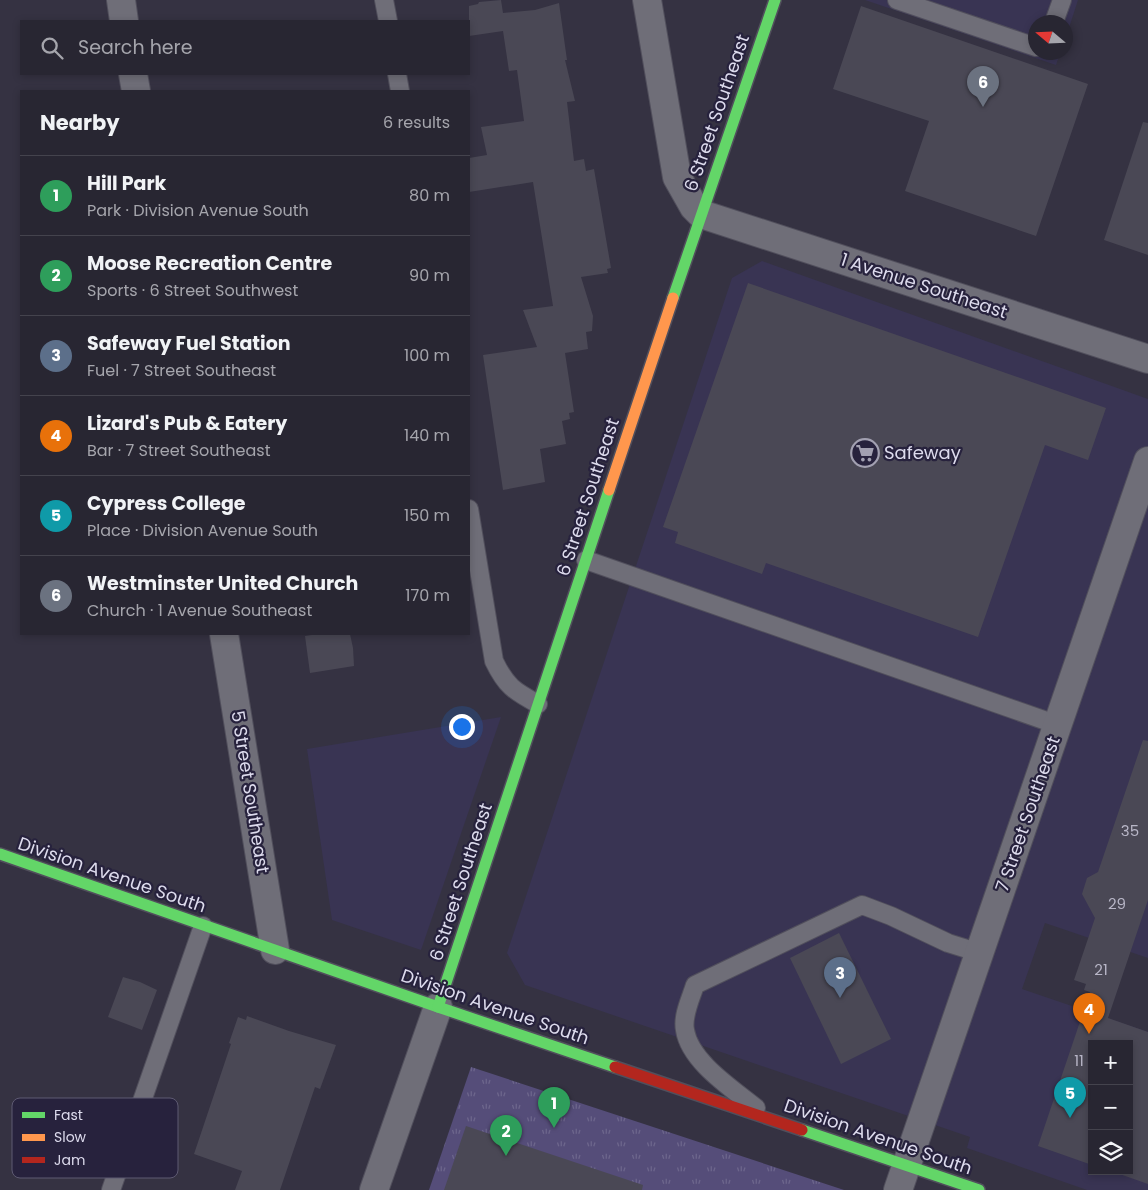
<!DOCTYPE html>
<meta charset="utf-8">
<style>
:root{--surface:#282632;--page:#34323e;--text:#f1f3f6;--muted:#a5a5ac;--line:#44434d;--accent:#d6ab8b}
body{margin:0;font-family:Poppins,sans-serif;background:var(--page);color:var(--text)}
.controls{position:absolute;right:15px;bottom:15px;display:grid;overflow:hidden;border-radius:0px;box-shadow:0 2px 8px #0003}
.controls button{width:45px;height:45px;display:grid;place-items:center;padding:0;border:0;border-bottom:1px solid var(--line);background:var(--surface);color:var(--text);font:25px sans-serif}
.compass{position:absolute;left:1028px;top:15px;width:45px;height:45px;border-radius:50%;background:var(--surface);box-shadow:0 2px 8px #0003;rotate:289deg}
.you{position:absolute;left:461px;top:726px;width:18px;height:18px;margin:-12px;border:4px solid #fff;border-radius:50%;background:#1a73e8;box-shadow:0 0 0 8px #1a73e833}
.badge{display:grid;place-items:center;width:32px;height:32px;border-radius:50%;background:var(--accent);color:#fff;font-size:16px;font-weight:700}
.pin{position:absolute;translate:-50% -41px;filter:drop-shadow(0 1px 2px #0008)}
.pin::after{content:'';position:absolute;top:26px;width:18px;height:15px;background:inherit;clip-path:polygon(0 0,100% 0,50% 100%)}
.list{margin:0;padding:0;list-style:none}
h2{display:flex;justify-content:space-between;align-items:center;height:65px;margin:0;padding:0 20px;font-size:21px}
h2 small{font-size:16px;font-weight:400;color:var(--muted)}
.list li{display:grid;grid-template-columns:32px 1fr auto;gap:15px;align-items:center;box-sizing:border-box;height:80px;padding:0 20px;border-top:1px solid var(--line)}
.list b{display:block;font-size:19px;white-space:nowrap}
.list p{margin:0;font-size:16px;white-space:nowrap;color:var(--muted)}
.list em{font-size:16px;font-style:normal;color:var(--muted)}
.icon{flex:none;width:28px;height:28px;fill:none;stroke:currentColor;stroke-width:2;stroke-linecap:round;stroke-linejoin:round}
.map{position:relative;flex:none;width:1148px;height:1190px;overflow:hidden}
.search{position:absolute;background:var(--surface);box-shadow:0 2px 8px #0003;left:20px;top:20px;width:450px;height:55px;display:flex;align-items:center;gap:12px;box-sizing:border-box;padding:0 18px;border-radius:0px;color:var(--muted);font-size:19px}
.panel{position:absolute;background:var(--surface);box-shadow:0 2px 8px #0003;left:20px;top:90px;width:450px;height:545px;border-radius:0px}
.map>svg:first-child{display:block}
</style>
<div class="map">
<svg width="1148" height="1190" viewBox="0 0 1148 1190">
<defs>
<pattern id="park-tufts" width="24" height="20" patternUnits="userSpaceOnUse" patternTransform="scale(1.25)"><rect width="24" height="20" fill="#554d79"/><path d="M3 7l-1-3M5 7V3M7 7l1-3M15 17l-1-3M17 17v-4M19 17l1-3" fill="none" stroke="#6d668c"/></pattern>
</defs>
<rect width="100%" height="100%" fill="#353242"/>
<g fill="#393453" fill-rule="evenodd">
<path d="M865 0H1078L1066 37V22H1036V52L1060 53 1056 65Z"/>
<path d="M762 261 1148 399V958L1045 923 1022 989 1148 1032V1190H1087L967 1148 970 1137 525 985 507 953 732 278ZM1092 1044H1129V1171H1092Z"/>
<path d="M501 717 421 950 332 920 307 749Z"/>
</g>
<path fill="url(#park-tufts)" d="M471 1067 844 1190H429Z"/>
<g fill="#4a4855">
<path d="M501 0 503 13 535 10 559 3 567 60H565L575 101 567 102 574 161 584 159 586 171 594 169 611 268 607 269 608 273 581 277 593 316 592 331 586 332 588 349 565 353 574 412 569 413 570 419 562 421 566 444 540 449 545 482 503 490 483 355 537 347 523 310 553 306 533 182 469 192V158L487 155 481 127 524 121 517 70 509 71 503 31 469 36V6L478 4 479 2Z"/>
<path d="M861 6 1088 84 1036 236 905 191 929 121 833 89Z"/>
<path d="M1143 122 1148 123V255L1104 240Z"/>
<path d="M748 283 1106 408 1088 460 1045 445 978 637 766 563 762 574 675 543 678 532 663 527Z"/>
<path d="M318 634H350L353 648 354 666 310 673 305 636Z"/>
<path d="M1143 740 1148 741V900L1108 1018 1148 1032V1184L1111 1171H1129V1044H1092V1165L1038 1146 1090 992 1084 990 1086 984 1074 980 1095 918 1082 894 1087 878 1098 872Z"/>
<path d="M839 933 891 1039 841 1064 790 958Z"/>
<path d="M123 977 140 982 157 990 142 1030 108 1017Z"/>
<path d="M247 1016 289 1031 336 1045 320 1089 315 1087 280 1190H235L242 1171 194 1154 231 1044 229 1043 238 1017 246 1020Z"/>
<path d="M466 1126 643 1185 642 1190H444Z"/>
</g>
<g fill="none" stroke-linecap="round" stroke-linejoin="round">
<defs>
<g id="lane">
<path d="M384 0 388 21"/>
<path d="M897 0 1036 47"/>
<path d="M1054 22 1062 0"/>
<path d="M397 74 400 91"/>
<path d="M469 509 494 661C506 686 514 691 538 704"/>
<path d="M586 560 1058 725"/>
<path d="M756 1108C733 1089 690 1062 685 1030 682 1016 691 998 695 985L862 905 891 916 948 943 980 953"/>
<path d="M111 1190 203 926"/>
</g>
<g id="street">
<path d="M121 0 124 21"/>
<path d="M647 0 677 177 694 207 701 214 1148 359"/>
<path d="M133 74 136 91"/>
<path d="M224 634 275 950"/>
<path d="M374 1190 438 1007"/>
<path d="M898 1190 1148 461"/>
</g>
<g id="fast">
<path d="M673 298 775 0"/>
<path d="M0 854 438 1007 615 1067"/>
<path d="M438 1007 609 490"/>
<path d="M802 1130 979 1190"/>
</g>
<path id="slow" d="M609 490 673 298"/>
<path id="jam" d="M615 1067 802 1130"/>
</defs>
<use href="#lane" stroke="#514f5c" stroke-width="20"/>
<use href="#street" stroke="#514f5c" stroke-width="30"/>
<use href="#fast" stroke="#514f5c" stroke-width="14"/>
<use href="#slow" stroke="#514f5c" stroke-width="14"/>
<use href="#jam" stroke="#514f5c" stroke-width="14"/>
<use href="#lane" stroke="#6f6e78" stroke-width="18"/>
<use href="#street" stroke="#6f6e78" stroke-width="28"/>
<use href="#fast" stroke="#63d668" stroke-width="11"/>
<use href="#slow" stroke="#ff974d" stroke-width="11"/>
<use href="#jam" stroke="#b3261e" stroke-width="11"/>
</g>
<defs>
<symbol id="supermarket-ring" viewBox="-11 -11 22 22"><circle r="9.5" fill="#27223d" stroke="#a2a0b1" stroke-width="1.5"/><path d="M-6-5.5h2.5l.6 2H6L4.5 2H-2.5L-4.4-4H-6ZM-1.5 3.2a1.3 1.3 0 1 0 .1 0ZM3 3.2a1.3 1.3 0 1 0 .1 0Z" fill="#a2a0b1"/></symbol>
</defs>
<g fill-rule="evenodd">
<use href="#supermarket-ring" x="849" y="437" width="32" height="32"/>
</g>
<g text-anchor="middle" stroke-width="4.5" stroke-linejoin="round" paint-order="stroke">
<g font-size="15" fill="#b8b6c7">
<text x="1130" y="836">35</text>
<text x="1117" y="909">29</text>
<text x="1101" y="975">21</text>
<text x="1079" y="1066">11</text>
</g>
<g font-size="18" fill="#dddbed" stroke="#27223d">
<text transform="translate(717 113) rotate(-71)" y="6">6 Street Southeast</text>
<text transform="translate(924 286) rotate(18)" y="6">1 Avenue Southeast</text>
<text transform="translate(588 497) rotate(-72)" y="6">6 Street Southeast</text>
<text transform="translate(250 792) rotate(81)" y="6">5 Street Southeast</text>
<text transform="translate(1028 814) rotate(-71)" y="6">7 Street Southeast</text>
<text transform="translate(112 875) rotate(19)" y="6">Division Avenue South</text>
<text transform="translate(461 882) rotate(-72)" y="6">6 Street Southeast</text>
<text transform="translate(495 1007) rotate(19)" y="6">Division Avenue South</text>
<text transform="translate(878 1137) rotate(19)" y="6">Division Avenue South</text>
</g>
<g font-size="18" fill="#dddbed" stroke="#27223d" text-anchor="start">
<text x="884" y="459">Safeway</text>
</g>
</g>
<rect x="12" y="1098" width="166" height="80" rx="8" fill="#27223d" stroke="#5e5a72" stroke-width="1"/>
<rect x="22" y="1112" width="23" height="6" fill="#63d668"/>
<rect x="22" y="1134" width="23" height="7" fill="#ff974d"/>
<rect x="22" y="1157" width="23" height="6" fill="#b3261e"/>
<g font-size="14" fill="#dddbed">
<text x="54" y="1120">Fast</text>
<text x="54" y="1142">Slow</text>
<text x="54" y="1165">Jam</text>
</g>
</svg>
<div class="controls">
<button>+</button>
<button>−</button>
<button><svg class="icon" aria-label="layers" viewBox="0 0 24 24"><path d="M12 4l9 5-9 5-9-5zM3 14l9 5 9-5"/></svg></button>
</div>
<svg class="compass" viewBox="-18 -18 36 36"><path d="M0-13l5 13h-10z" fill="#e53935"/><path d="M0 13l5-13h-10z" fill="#a5a5ac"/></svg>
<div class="you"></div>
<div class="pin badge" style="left:554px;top:1128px;background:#2e9e5b">1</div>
<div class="pin badge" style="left:506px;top:1156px;background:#2e9e5b">2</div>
<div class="pin badge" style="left:840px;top:998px;background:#5c6f8a">3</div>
<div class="pin badge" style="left:1089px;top:1034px;background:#e8710a">4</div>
<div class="pin badge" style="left:1070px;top:1118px;background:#0f9aa8">5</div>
<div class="pin badge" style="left:983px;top:107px;background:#6b7280">6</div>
<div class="search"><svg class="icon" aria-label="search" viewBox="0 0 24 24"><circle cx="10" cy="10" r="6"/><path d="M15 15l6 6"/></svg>Search here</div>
<section class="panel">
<h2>Nearby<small>6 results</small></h2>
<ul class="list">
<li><span class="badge" style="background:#2e9e5b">1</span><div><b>Hill Park</b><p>Park · Division Avenue South</p></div><em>80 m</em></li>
<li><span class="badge" style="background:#2e9e5b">2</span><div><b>Moose Recreation Centre</b><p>Sports · 6 Street Southwest</p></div><em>90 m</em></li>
<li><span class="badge" style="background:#5c6f8a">3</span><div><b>Safeway Fuel Station</b><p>Fuel · 7 Street Southeast</p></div><em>100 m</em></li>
<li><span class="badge" style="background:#e8710a">4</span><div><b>Lizard's Pub &amp; Eatery</b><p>Bar · 7 Street Southeast</p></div><em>140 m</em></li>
<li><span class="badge" style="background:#0f9aa8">5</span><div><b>Cypress College</b><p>Place · Division Avenue South</p></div><em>150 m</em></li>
<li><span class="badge" style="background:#6b7280">6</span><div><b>Westminster United Church</b><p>Church · 1 Avenue Southeast</p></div><em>170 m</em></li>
</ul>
</section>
</div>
